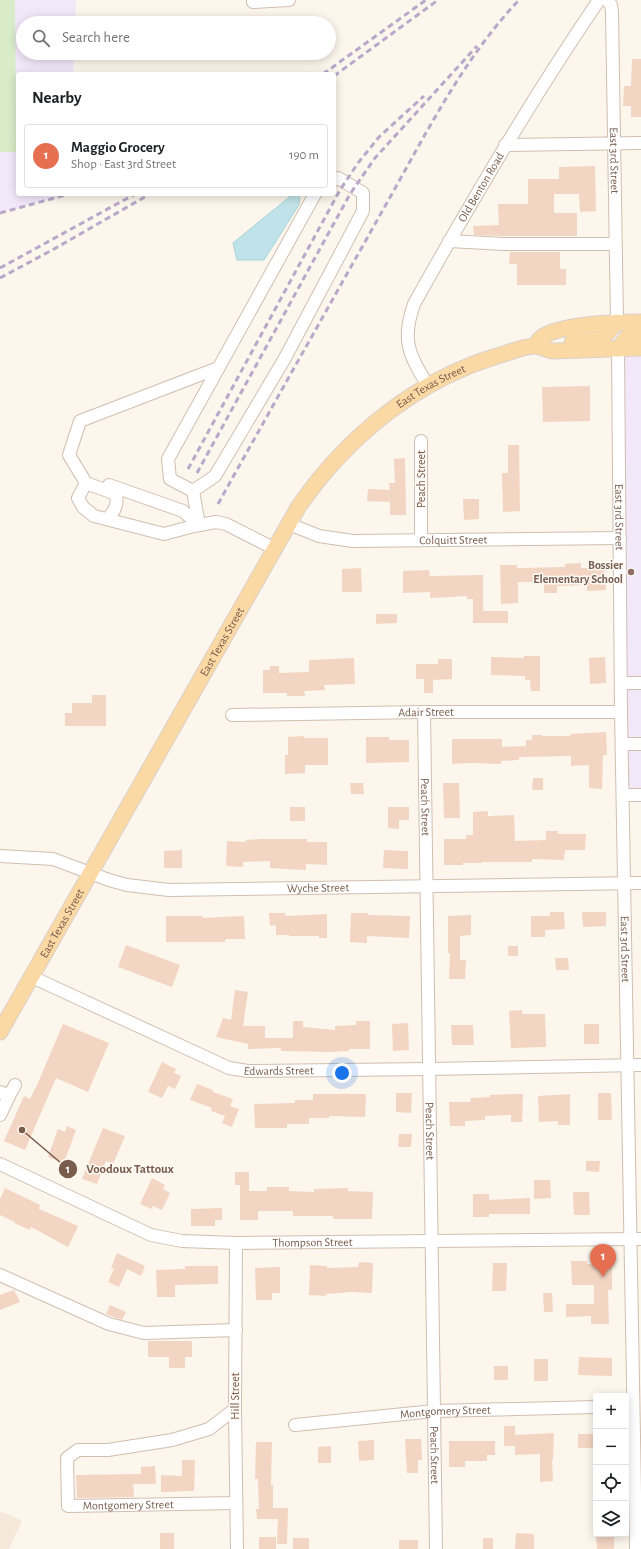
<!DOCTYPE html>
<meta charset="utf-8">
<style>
:root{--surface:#fff;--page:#f6f6f6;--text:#202124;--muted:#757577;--line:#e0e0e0;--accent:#e76f51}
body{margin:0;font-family:"Alegreya Sans",sans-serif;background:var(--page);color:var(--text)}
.controls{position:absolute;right:12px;bottom:12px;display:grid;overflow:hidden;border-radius:4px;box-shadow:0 2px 10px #0003}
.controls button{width:36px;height:36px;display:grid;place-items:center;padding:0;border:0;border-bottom:1px solid var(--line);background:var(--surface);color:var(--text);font:20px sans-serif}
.you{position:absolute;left:342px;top:1073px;width:14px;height:14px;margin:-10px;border:3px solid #fff;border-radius:50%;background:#1a73e8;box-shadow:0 0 0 6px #1a73e833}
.badge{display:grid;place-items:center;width:26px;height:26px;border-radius:50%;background:var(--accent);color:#fff;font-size:13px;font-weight:700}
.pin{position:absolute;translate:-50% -33px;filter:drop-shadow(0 1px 2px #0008)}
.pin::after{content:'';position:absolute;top:21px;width:14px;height:12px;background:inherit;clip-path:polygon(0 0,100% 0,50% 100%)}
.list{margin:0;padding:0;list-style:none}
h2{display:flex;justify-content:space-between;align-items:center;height:52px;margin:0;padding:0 16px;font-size:17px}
h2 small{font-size:13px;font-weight:400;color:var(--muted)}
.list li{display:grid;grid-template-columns:26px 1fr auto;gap:12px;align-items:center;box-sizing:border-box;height:64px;margin:0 8px 8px;padding:0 8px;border:1px solid var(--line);border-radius:4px}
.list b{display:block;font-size:15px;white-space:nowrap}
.list p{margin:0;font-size:13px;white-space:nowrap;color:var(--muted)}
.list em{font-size:13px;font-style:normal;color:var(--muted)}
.icon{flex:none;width:22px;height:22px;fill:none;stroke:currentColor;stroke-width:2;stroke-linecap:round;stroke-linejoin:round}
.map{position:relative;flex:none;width:641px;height:1549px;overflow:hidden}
.search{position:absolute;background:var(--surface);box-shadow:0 2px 10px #0003;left:16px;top:16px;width:320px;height:44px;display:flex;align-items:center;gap:10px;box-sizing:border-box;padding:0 14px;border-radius:22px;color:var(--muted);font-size:15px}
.panel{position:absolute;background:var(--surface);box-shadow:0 2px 10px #0003;left:16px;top:72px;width:320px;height:124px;border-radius:4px}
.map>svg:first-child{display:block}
</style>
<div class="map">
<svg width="641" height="1549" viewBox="0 0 641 1549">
<rect width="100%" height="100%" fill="#fdf6ec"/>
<path fill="#f5e8da" d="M0 1511 22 1521 9 1549H0Z"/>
<g fill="#f3e8fa">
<path d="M0 0H76L75 23H23V53H74L73 74H18V194H69L0 213Z"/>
<path d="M641 348V795H623L618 349Z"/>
</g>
<path fill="#d8ecc9" d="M0 0H15L16 152H0Z"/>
<path fill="#bfe3e8" stroke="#a5d3da" d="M293 194H300L299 205 264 260H237L233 243Z"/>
<g fill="#f3d5c3">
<path d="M632 59H641V117H631V106H623L624 86H631Z"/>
<path d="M595 166 596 211 580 212 579 194H554V213H577V236H504L474 235 473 226 499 225 498 204H528V179H559V167Z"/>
<path d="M510 252H560V269H566V285H517V264H509Z"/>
<path d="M590 386V421L543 422 542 387Z"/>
<path d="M508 445H519L520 511 503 512 502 473H508Z"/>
<path d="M405 458 406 515H390V502L367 501 368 489 390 490 389 483H395L394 459Z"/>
<path d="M463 499H479V519L464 520Z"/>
<path d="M581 563V568H605L606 590 587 591V585L557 586V593H544V582H518V603L501 604 500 565H517V568L565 567V564Z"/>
<path d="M361 568 362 592H342V569Z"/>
<path d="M429 570 430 576 483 575V611H508V623H473V599H467V596L430 598V592L403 593V571Z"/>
<path d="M376 614H397V623L376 624Z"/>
<path d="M524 656H540V691H531L530 680H525V676L491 675V657L524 658Z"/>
<path d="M605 657 606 683 590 684 589 658Z"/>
<path d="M354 658 355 684 324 685 325 690 304 691 305 696H287V693H263V670H270V666H279V673L309 672V660Z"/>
<path d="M438 659H452V679L433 680V693H424V679H416V664H438Z"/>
<path d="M92 695H106V726H65V713H72V703H92Z"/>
<path d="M606 732 607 755H603L602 789 589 788V765L571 766V756L519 757V760L501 761V764L470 763 452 764V739H502V747L526 746V740H532V735H542V736H570V734Z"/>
<path d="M304 736V738H328V765H305V773L285 774V755H288V737Z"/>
<path d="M366 737H389V740H409V762L366 763Z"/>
<path d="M533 778H543V790H532Z"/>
<path d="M350 783H363L364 794H351Z"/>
<path d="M443 783H459L460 818H444Z"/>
<rect x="290" y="807" width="15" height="14"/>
<path d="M388 807H409V820H399V829L388 828Z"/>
<path d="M488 811V816L514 815 515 841 546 840V831H558V834H586L585 850H565L564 860 532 859V862H482V863H463V865H444V839H466V835H473V812Z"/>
<path d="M261 839H307V842H327V865L306 864V870L270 868V861L243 862V867L226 866 227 841 246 842V840Z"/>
<path d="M182 850V868H164V851Z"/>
<path d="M384 850 408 851V869L383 868Z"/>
<path d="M550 912H564L565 929 545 930V937H531V916H550Z"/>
<path d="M582 912H606V926L583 927Z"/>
<path d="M269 913H285V916L327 914V938H319V936H289V935H276V925L270 926Z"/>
<path d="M351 913H368V915L410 916 409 938 367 936V943L350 942Z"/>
<path d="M471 915V935L460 936V960H466L465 979H449L450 953H448V916Z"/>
<path d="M166 916H203V918L244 916 245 939H225V942H166Z"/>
<path d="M126 945 180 965 172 987 118 967Z"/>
<rect x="508" y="946" width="10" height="10"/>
<path d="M555 958H568L569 970H556Z"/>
<path d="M235 990 248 992 243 1026H265V1038H293V1021H303V1027L335 1030V1026L356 1025V1021H370V1049H349V1051L329 1052 281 1051V1048L248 1049V1044L216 1037 223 1018 231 1020Z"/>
<path d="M522 1010V1014H545L546 1047 511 1048 509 1011Z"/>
<path d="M408 1023 409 1050 393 1051 392 1024Z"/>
<path d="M63 1024 109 1043 88 1092 56 1078 25 1150 4 1141 24 1096 30 1099 37 1085Z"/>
<rect x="584" y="1024" width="15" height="20"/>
<path d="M451 1025H473L474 1045H452Z"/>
<path d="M162 1062 176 1069 174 1073 181 1076 175 1089 168 1086 162 1098 148 1092Z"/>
<path d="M197 1084 213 1090V1092L233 1099 230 1106 239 1109 232 1127 222 1123 225 1116 211 1111 212 1108 190 1100Z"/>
<path d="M396 1093H412L411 1113 396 1112Z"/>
<path d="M598 1093H611L612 1120H598Z"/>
<path d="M313 1094H366L365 1117 329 1116V1118H309V1124H287V1128H255L254 1104 295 1103V1100H313Z"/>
<path d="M513 1094H523L522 1122H511V1115L485 1116V1120L465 1121V1126H450L449 1102H471L470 1098 490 1097V1095Z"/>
<path d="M570 1094V1125H558V1121L539 1122 538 1096Z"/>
<path d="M67 1126 76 1130 64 1163 48 1157 58 1129 65 1132Z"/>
<path d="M103 1128 125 1136 113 1164 106 1161 97 1184 82 1179Z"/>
<path d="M399 1134H412L411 1147H398Z"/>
<path d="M586 1161H600L599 1172 586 1171Z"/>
<path d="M235 1172H249V1191H267V1187H289V1191L314 1192V1189L348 1188V1191L373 1192 372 1219H333V1216H293V1211H258V1220H240V1185H235Z"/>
<path d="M152 1178 165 1185 163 1189 170 1193 162 1210 153 1206 152 1209 140 1204Z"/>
<path d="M534 1180H550L551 1198 534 1199Z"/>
<path d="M5 1188 40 1205 39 1209 78 1226 68 1247 31 1227 30 1230 14 1223 15 1222 0 1215V1199Z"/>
<path d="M573 1192H589L590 1215H574Z"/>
<path d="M473 1194H489V1200L530 1198V1214H489V1217H473Z"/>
<path d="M222 1208V1220H215V1226H191V1209Z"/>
<path d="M117 1253 145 1266 141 1276 127 1269 119 1287 108 1282 114 1269 111 1268Z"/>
<path d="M571 1261H587V1264H612V1290H608L609 1324H591V1316L566 1317V1304H594V1285H572Z"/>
<path d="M359 1262 373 1263 372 1293 352 1292 326 1294V1296L309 1295 310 1265 327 1266V1268L358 1267Z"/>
<path d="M493 1263H507L506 1291H492Z"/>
<path d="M185 1266H218V1284L175 1285V1297H157L156 1270 185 1269Z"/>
<path d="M280 1267V1293H272V1300H256L255 1268Z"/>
<path d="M14 1290 20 1302 0 1310V1295Z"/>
<path d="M543 1293H552L553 1312H544Z"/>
<path d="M110 1305 126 1312 122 1320 106 1314Z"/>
<path d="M148 1341H192V1357H185V1368H169V1357H148Z"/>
<path d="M579 1357 612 1358V1376L578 1375Z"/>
<rect x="534" y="1359" width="14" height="22"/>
<rect x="494" y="1366" width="14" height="14"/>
<path d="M504 1426H515V1435L554 1433 553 1460H552L553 1481 540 1482V1454L515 1455V1446H504Z"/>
<path d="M578 1434H594L595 1448H578Z"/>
<path d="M405 1439H421L422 1460H418V1473H407Z"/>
<path d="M374 1440V1460L359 1461 358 1441Z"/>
<path d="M449 1441H495V1455H487V1461H465V1467H449Z"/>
<path d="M256 1442H272L271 1485H273V1508H288L287 1544H277L278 1519H257L256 1509H259L258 1479H255Z"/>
<path d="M331 1446V1463H318V1447Z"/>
<path d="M182 1460H195L194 1491 161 1492V1475L182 1476Z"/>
<path d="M155 1466 156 1484H133L134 1497 77 1498 76 1475 141 1474V1467Z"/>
<rect x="160" y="1533" width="14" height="16"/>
<path d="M516 1533 534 1534V1549H515Z"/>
<path d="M596 1534H614V1549H597Z"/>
<rect x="259" y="1537" width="17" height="12"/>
<rect x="293" y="1538" width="16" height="11"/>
<rect x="483" y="1538" width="10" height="11"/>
<rect x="399" y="1540" width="19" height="9"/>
</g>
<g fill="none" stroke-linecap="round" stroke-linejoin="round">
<defs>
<g id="minor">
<path d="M253 0V2L289 0"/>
<path id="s1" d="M607 0 611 5 612 12 617 322"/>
<path d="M505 145 641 143"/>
<path d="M449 241 504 244H615"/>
<path id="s2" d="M618 349 621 712 636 1549"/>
<path id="s3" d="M428 386C409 354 401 341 414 304 472 200 532 98 599 0"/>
<path d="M421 441V540"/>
<path d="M86 483 78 498 83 507 94 516 164 534 194 526 216 522 226 524 275 549"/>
<path d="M109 485 183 511 199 525"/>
<path d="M193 491 215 476 285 358 363 211V193L338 178 334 180"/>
<path d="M193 491 170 479 168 459 315 194"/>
<path d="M193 491 199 525"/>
<path d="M107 519C115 511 118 505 116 494L86 483 69 455 80 421 218 368"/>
<path id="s4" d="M289 524 319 536 353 541 620 538"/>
<path d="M621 683H641"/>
<path id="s5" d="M424 712 436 1549"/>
<path id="s6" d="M232 715 424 712H621"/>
<path d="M622 744H641"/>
<path d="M623 795H641"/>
<path id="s7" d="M0 856 53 859 109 880 127 885 169 890 641 883"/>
<path id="s8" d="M32 977 229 1068 248 1071 428 1069 641 1065"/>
<path d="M0 1092 9 1096 0 1115"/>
<path d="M9 1096 15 1085"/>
<path id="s9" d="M0 1164 151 1235 182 1241 236 1243 641 1239"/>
<path d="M236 1243 235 1409 237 1549"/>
<path d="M0 1275 109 1324 144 1333 236 1330"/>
<path id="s10" d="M235 1409 209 1429 172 1440 108 1450H78L67 1458 68 1506 236 1503"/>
<path id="s11" d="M295 1425 434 1411 596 1407"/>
</g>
<g id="major">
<path d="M572 342 602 339 617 322"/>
<path d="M536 346C537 343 538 340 541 338 558 324 618 322 641 322"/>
<path d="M618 349 627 337 641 336"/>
<path id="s12" d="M0 1032 299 506C347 437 415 381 497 356 505 354 527 345 535 346 540 346 546 350 553 351L641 348"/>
</g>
</defs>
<use href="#minor" stroke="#d1beb0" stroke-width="14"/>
<use href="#major" stroke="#dad1cd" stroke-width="17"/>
<use href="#minor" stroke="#fff" stroke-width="12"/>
<use href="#major" stroke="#fbd9a5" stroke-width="15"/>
<g stroke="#b9a8c9" stroke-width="3" stroke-dasharray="6 4" stroke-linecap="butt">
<path d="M323 74 426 0"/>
<path d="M334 76 438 0"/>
<path d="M0 213 69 194"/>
<path d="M0 268 135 194"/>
<path d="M0 278 54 249 150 194"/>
<path d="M188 469 340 190 358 163 379 137 424 96"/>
<path d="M197 473 350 194 375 158 477 46"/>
<path d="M218 504C273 405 329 306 384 208 425 136 462 60 519 0"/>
</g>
</g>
<circle fill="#8d6e63" stroke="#fffaf3" stroke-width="1.5" cx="631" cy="572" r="4"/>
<g text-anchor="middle" stroke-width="3" stroke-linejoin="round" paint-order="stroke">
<g font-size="12" fill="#7a5c4d" stroke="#fffaf3">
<text dy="4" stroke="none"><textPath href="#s1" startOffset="162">East 3rd Street</textPath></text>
<text dy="4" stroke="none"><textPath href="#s3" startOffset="222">Old Benton Road</textPath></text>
<text dy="4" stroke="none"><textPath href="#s12" startOffset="785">East Texas Street</textPath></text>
<text transform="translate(421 479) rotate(-90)" y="4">Peach Street</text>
<text dy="4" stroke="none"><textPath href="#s2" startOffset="168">East 3rd Street</textPath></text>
<text dy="4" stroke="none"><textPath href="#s4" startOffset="167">Colquitt Street</textPath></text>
<text dy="4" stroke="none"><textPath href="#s12" startOffset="449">East Texas Street</textPath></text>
<text dy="4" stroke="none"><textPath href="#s6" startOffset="194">Adair Street</textPath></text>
<text dy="4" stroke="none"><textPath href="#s5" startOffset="95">Peach Street</textPath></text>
<text dy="4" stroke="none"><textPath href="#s7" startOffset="323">Wyche Street</textPath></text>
<text dy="4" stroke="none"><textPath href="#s12" startOffset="125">East Texas Street</textPath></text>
<text dy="4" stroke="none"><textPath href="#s2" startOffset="600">East 3rd Street</textPath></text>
<text dy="4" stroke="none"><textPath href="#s8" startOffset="267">Edwards Street</textPath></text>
<text dy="4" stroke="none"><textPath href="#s5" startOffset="419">Peach Street</textPath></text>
<text dy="4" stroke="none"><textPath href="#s9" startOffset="329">Thompson Street</textPath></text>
<text transform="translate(235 1396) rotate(-90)" y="4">Hill Street</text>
<text dy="4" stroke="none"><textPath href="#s11" startOffset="151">Montgomery Street</textPath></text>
<text dy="4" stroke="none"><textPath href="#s5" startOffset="743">Peach Street</textPath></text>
<text dy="4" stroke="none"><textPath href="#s10" startOffset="288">Montgomery Street</textPath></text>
</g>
<g font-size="12" font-weight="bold" fill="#785e54" stroke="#fffaf3" text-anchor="end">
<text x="623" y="569">Bossier<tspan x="623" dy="14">Elementary School</tspan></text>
</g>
</g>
<path fill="none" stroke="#7a5c4d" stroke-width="1.5" d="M22 1130L68 1169"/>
<g fill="#7a5c4d" stroke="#fffaf3" stroke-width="1.5">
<circle cx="22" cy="1130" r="4"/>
<circle cx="68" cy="1169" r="10"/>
</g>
<g font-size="12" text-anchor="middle" font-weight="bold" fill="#fff">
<text x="68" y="1173">1</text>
</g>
<g font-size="13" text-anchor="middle" font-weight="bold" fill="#7a5c4d" stroke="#fffaf3" stroke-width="3" stroke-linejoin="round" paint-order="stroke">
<text x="130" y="1173">Voodoux Tattoux</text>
</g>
</svg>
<div class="controls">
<button>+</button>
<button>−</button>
<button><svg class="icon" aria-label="locate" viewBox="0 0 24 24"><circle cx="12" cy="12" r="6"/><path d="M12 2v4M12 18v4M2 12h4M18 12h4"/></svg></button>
<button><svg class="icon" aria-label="layers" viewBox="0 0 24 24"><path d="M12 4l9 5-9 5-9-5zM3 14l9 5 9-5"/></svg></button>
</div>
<div class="you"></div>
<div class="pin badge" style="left:603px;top:1277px">1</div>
<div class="search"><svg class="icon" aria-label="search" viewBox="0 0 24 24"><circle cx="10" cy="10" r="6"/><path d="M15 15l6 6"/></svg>Search here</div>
<section class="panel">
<h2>Nearby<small></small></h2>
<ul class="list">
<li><span class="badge">1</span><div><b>Maggio Grocery</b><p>Shop · East 3rd Street</p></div><em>190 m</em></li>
</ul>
</section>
</div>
